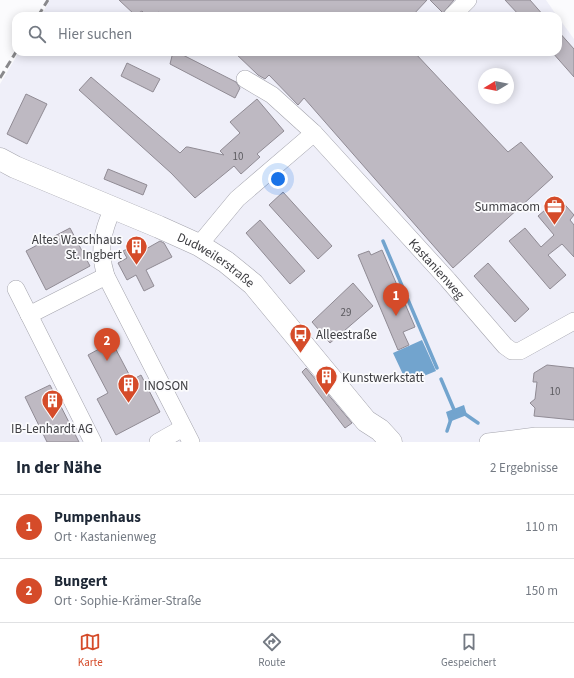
<!DOCTYPE html>
<html lang="de">
<meta charset="utf-8">
<style>
:root{--surface:#fff;--page:#f6f6f7;--text:#1f2937;--muted:#747a83;--line:#e0e1e3;--accent:#d54b29}
body{margin:0;font-family:"Source Sans 3",sans-serif;background:var(--page);color:var(--text)}
.compass{position:absolute;left:478px;top:68px;width:36px;height:36px;border-radius:50%;background:var(--surface);box-shadow:0 2px 10px #0003;rotate:260deg}
.you{position:absolute;left:278px;top:179px;width:14px;height:14px;margin:-10px;border:3px solid #fff;border-radius:50%;background:#1a73e8;box-shadow:0 0 0 6px #1a73e833}
.badge{display:grid;place-items:center;width:26px;height:26px;border-radius:50%;background:var(--accent);color:#fff;font-size:13px;font-weight:700}
.pin{position:absolute;translate:-50% -33px;filter:drop-shadow(0 1px 2px #0008)}
.pin::after{content:'';position:absolute;top:21px;width:14px;height:12px;background:inherit;clip-path:polygon(0 0,100% 0,50% 100%)}
.list{margin:0;padding:0;list-style:none}
h2{display:flex;justify-content:space-between;align-items:center;height:52px;margin:0;padding:0 16px;font-size:17px}
h2 small{font-size:13px;font-weight:400;color:var(--muted)}
.list li{display:grid;grid-template-columns:26px 1fr auto;gap:12px;align-items:center;box-sizing:border-box;height:64px;padding:0 16px;border-top:1px solid var(--line)}
.list b{display:block;font-size:15px;white-space:nowrap}
.list p{margin:0;font-size:13px;white-space:nowrap;color:var(--muted)}
.list em{font-size:13px;font-style:normal;color:var(--muted)}
.icon{flex:none;width:22px;height:22px;fill:none;stroke:currentColor;stroke-width:2;stroke-linecap:round;stroke-linejoin:round}
.map{position:relative;flex:none;width:574px;height:442px;overflow:hidden}
.search{position:absolute;background:var(--surface);box-shadow:0 2px 10px #0003;left:12px;right:12px;top:12px;height:44px;display:flex;align-items:center;gap:10px;box-sizing:border-box;padding:0 14px;border-radius:12px;color:var(--muted);font-size:15px}
.sheet{height:180px;background:var(--surface)}
nav{display:flex;justify-content:space-around;align-items:center;box-sizing:border-box;height:56px;border-top:1px solid var(--line);background:var(--surface);font-size:11px;color:var(--muted)}
nav a{display:grid;justify-items:center;gap:2px}
nav .on{color:var(--accent)}
.map>svg:first-child{display:block}
</style>
<div class="map">
<svg width="574" height="442" viewBox="0 0 574 442">
<rect width="100%" height="100%" fill="#fbfbfd"/>
<g fill="#efeff9" fill-rule="evenodd">
<path d="M50 0H546L557 16H41Z"/>
<path d="M558 17 574 39V442H0V84L19 52H558ZM484 74H508V98H484Z"/>
</g>
<g fill="#72a4ce">
<path d="M422 340 436 371 407 383 393 353Z"/>
<path d="M464 405 467 415 449 422 446 412Z"/>
</g>
<g fill="none" stroke-linecap="round" stroke-linejoin="round">
<g stroke="#72a4ce" stroke-width="3.5">
<path d="M383 241 437 368"/>
<path d="M441 379 455 412"/>
<path d="M465 414 478 423"/>
<path d="M447 431 451 419"/>
</g>
</g>
<g fill="#beb9c2" stroke="#908b94">
<path d="M119 0H427L412 16H163L159 12 153 16H147L142 11 135 15Z"/>
<path d="M430 0H454L443 13Z"/>
<path d="M505 0H530L544 16H520Z"/>
<path d="M558 31 574 49V77L552 52H558Z"/>
<path d="M173 52H177L236 82 240 88 235 98 170 64Z"/>
<path d="M234 52H414L508 152 521 142 553 177 453 268 304 98 298 105 269 75 265 79 258 75Z"/>
<path d="M127 63 160 79 153 92 121 76Z"/>
<path d="M91 77 180 153 186 147H188L224 155 220 151 240 133 230 122 257 99 284 131 257 154 260 157 241 174 234 166 195 198 171 173 79 90Z"/>
<path d="M26 94 47 104 27 144 7 134Z"/>
<path d="M108 169 147 185 143 195 104 179Z"/>
<path d="M283 192 332 246 318 259 269 205Z"/>
<path d="M559 198 574 215 570 220 574 225V257L562 244 548 255 566 275 550 289 509 241 525 228 541 247 554 235 538 216Z"/>
<path d="M260 220 305 271 290 284 246 233Z"/>
<path d="M70 228 90 266 46 290 26 251Z"/>
<path d="M160 241 164 243 172 257 146 270 154 286 144 291 136 275 127 280 118 263 127 258 123 251 133 246 137 254Z"/>
<path d="M382 250 415 327 403 332 409 345 398 350 358 255 369 251 371 255Z"/>
<path d="M488 263 529 309 515 322 474 276Z"/>
<path d="M353 283 373 306 330 343 312 322Z"/>
<path d="M112 342 132 380 141 375 160 412 116 435 97 399 108 393 88 355Z"/>
<path d="M547 365 574 368V420L534 416 535 408 530 403 535 399 537 382H533L534 373Z"/>
<path d="M306 368 352 423 345 428 302 372Z"/>
<path d="M50 385 79 442H47L25 397Z"/>
</g>
<g fill="none" stroke-linecap="round" stroke-linejoin="round">
<defs>
<g id="minor">
<path d="M452 16 468 0"/>
<path id="s1" d="M245 79 272 95 314 133 448 280 505 346 512 351H520L574 321"/>
<path d="M113 208C102 232 98 251 106 276L191 442"/>
<path d="M199 245 237 199 314 133"/>
<path d="M16 289 93 442"/>
<path d="M29 315 106 276"/>
<path d="M158 442 183 428"/>
<path d="M488 442 536 436H574"/>
</g>
<g id="major">
<path id="s2" d="M0 159 15 167 159 227 199 245 226 262 253 284 366 421 380 430 391 442"/>
</g>
</defs>
<use href="#minor" stroke="#a4a4ad" stroke-width="18"/>
<use href="#major" stroke="#a4a4ad" stroke-width="23"/>
<use href="#minor" stroke="#fff" stroke-width="17"/>
<use href="#major" stroke="#fff" stroke-width="22"/>
<g stroke="#89898c" stroke-width="3" stroke-dasharray="8 4" stroke-linecap="butt">
<path d="M38 16 48 0"/>
<path d="M0 78 16 52"/>
</g>
</g>
<defs>
<symbol id="office-pin" viewBox="-11 -11 22 30"><path d="M0 17L-7.5 6A9.5 9.5 0 1 1 7.5 6Z" fill="#d54b29" stroke="#fbfbfd"/><path d="M-6-3h4V-5.5h4V-3h4V5H-6ZM-1-4.5V-3h2v-1.5ZM-6 0V1H6V0Z" fill="#fff"/></symbol>
<symbol id="building-pin" viewBox="-11 -11 22 30"><path d="M0 17L-7.5 6A9.5 9.5 0 1 1 7.5 6Z" fill="#d54b29" stroke="#fbfbfd"/><path d="M-4-6H4V6H1V3H-1V6H-4ZM-2.5-4.3h1.7v1.8h-1.7ZM.8-4.3h1.7v1.8H.8ZM-2.5-1h1.7V.8h-1.7ZM.8-1h1.7V.8H.8Z" fill="#fff"/></symbol>
<symbol id="bus-pin" viewBox="-11 -11 22 30"><path d="M0 17L-7.5 6A9.5 9.5 0 1 1 7.5 6Z" fill="#d54b29" stroke="#fbfbfd"/><path d="M-5-6H5V4H4V6H2V4H-2V6H-4V4H-5ZM-3.5-4V0h7V-4ZM-3.5 1.2v1.5H-2V1.2ZM2 1.2v1.5H3.5V1.2Z" fill="#fff"/></symbol>
</defs>
<g fill-rule="evenodd">
<use href="#office-pin" x="542" y="194" width="25" height="34"/>
<use href="#building-pin" x="124" y="234" width="25" height="34"/>
<use href="#bus-pin" x="288" y="322" width="25" height="34"/>
<use href="#building-pin" x="314" y="364" width="25" height="34"/>
<use href="#building-pin" x="116" y="372" width="25" height="34"/>
<use href="#building-pin" x="40" y="388" width="25" height="34"/>
</g>
<g text-anchor="middle" stroke-width="3.5" stroke-linejoin="round" paint-order="stroke">
<g font-size="11" fill="#5d5c61">
<text x="238" y="160">10</text>
<text x="346" y="316">29</text>
<text x="555" y="395">10</text>
</g>
<g font-size="13" fill="#3d3d41" stroke="#fbfbfd" text-anchor="start">
<text x="540" y="211" text-anchor="end">Summacom</text>
<text x="122" y="244" text-anchor="end">Altes Waschhaus<tspan x="122" dy="15">St. Ingbert</tspan></text>
<text x="316" y="339">Alleestraße</text>
<text x="342" y="382">Kunstwerkstatt</text>
<text x="144" y="390">INOSON</text>
<text x="52" y="433" text-anchor="middle">IB-Lenhardt AG</text>
</g>
<g font-size="13" fill="#3d3d41" stroke="#fbfbfd">
<text dy="5" stroke="none"><textPath href="#s2" startOffset="239">Dudweilerstraße</textPath></text>
<text dy="5" stroke="none"><textPath href="#s1" startOffset="271">Kastanienweg</textPath></text>
</g>
</g>
</svg>
<svg class="compass" viewBox="-18 -18 36 36"><path d="M0-13l5 13h-10z" fill="#e53935"/><path d="M0 13l5-13h-10z" fill="#747a83"/></svg>
<div class="you"></div>
<div class="pin badge" style="left:396px;top:316px">1</div>
<div class="pin badge" style="left:107px;top:361px">2</div>
<div class="search"><svg class="icon" aria-label="search" viewBox="0 0 24 24"><circle cx="10" cy="10" r="6"/><path d="M15 15l6 6"/></svg>Hier suchen</div>
</div>
<section class="sheet">
<h2>In der Nähe<small>2 Ergebnisse</small></h2>
<ul class="list">
<li><span class="badge">1</span><div><b>Pumpenhaus</b><p>Ort · Kastanienweg</p></div><em>110 m</em></li>
<li><span class="badge">2</span><div><b>Bungert</b><p>Ort · Sophie-Krämer-Straße</p></div><em>150 m</em></li>
</ul>
</section>
<nav>
<a class="on"><svg class="icon" aria-label="map" viewBox="0 0 24 24"><path d="M3 6l6-2 6 2 6-2v14l-6 2-6-2-6 2zM9 4v14M15 6v14"/></svg>Karte</a>
<a><svg class="icon" aria-label="directions" viewBox="0 0 24 24"><path d="M12 3l9 9-9 9-9-9zM9 14v-3h6M13 9l2 2-2 2"/></svg>Route</a>
<a><svg class="icon" aria-label="saved" viewBox="0 0 24 24"><path d="M7 4h10v16l-5-4-5 4z"/></svg>Gespeichert</a>
</nav>
